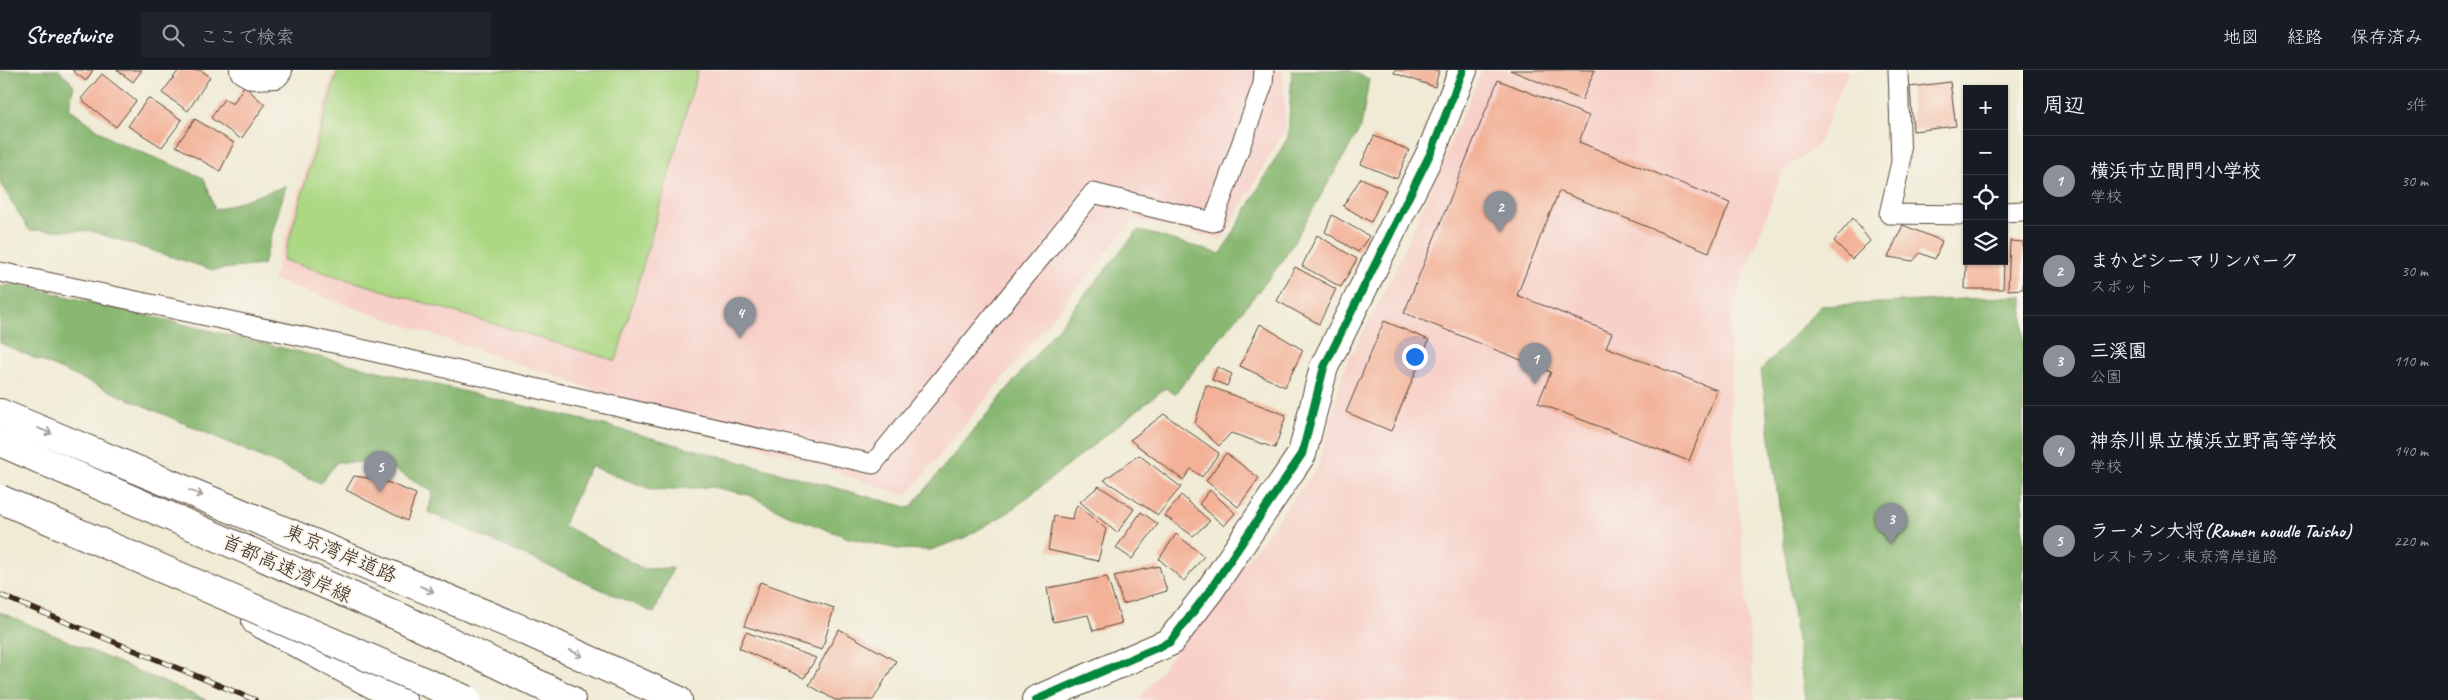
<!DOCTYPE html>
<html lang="ja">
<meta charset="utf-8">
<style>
:root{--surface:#171b24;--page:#20242c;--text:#f1f3f6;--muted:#9ea1a6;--line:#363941;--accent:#8c9099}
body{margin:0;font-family:Caveat,"Klee One",sans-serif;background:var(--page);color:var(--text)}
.controls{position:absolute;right:15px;top:15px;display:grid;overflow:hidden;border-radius:0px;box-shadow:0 1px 4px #0004}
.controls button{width:45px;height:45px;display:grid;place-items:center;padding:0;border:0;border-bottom:1px solid var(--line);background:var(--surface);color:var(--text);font:25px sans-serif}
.you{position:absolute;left:1414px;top:286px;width:18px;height:18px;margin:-12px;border:4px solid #fff;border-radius:50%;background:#1a73e8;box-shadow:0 0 0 8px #1a73e833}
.badge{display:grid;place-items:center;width:32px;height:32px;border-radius:50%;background:var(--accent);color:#fff;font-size:16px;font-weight:700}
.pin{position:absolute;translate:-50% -41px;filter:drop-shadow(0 1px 2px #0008)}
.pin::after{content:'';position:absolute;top:26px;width:18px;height:15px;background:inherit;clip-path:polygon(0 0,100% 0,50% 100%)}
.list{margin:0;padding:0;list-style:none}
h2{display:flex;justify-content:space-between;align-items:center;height:65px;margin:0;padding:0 20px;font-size:21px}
h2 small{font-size:16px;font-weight:400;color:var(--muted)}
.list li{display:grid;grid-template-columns:32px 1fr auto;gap:15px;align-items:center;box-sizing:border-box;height:90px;padding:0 20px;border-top:1px solid var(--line)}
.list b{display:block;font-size:19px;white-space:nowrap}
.list p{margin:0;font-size:16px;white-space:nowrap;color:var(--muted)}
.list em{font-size:16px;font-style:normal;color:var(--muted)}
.icon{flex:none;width:28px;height:28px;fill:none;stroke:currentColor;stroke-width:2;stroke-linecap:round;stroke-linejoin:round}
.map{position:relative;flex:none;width:2023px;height:630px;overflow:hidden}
header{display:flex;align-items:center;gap:30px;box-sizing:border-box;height:70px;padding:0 25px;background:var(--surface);border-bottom:1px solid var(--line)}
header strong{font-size:24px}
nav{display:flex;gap:28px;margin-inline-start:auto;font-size:18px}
.search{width:350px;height:45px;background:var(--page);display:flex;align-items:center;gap:12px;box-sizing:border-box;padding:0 18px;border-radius:0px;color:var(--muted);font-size:19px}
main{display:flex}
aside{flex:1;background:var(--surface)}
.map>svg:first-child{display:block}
</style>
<header>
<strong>Streetwise</strong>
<div class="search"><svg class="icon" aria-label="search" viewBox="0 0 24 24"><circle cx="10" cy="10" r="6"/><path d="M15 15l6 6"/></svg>ここで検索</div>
<nav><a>地図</a><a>経路</a><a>保存済み</a></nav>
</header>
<main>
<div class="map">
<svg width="2023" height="630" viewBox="0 0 2023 630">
<rect width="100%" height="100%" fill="#f7f3e8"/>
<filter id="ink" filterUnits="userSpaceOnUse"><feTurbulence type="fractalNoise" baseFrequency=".02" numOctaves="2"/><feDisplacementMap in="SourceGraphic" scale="10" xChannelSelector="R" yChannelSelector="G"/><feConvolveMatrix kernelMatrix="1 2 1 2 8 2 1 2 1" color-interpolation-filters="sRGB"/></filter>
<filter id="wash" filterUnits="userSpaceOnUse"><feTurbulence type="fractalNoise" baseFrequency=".0096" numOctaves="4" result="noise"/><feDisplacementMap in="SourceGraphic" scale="20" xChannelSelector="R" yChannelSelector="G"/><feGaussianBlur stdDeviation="1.12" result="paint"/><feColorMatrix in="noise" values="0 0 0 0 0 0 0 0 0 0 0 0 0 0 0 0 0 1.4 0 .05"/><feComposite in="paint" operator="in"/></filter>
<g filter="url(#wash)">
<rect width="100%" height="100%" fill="#f0ebd5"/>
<g fill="#f7d0c9">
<path d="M334 0H1283L1285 59 1222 170 1134 149 906 426 273 210Z"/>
<path d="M1482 0H1849L1817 76 1782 102 1731 244 1730 332 1755 630H1138L1318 397 1345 296 1392 207Z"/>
</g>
<path fill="#acd884" stroke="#748151" d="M338 0H698L616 291 283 190Z"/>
<g fill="#89b872" stroke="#627148">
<path d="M0 0H59L74 15 69 38 112 70 204 108 215 140 286 116 263 195 213 200 91 161 29 160 0 113Z"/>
<path d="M1292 0H1348L1369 9 1361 57 1282 192 1175 324 1165 318 1009 442 964 468 931 480 897 479 849 468 788 445 749 425 713 417 653 420 590 396 563 455 644 499 673 498 654 543 428 442 433 422 382 393 337 392 321 413 0 273V217L15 214 604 355 910 438 1138 160 1221 184 1288 67Z"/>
<path d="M2023 226V630H1805L1761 300 1821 236Z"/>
<path d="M0 542 206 630H0Z"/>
</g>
<g id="blocks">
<g fill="#f3b197">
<path d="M72 0H93L86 11Z"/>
<path d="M117 0H142L133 12Z"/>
<path d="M179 0H201L210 7 188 41 162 23Z"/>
<path d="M1395 0H1439L1435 17 1394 3Z"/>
<path d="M1510 0H1595L1582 30Z"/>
<path d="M102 4 136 31 116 57 81 29Z"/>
<path d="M1498 10 1589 46 1579 72 1730 133 1709 182 1559 121 1517 225 1612 263 1606 277 1717 320 1689 391 1538 333 1551 302 1404 243Z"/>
<path d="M1950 12 1956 56 1913 61 1910 17Z"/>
<path d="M244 16 265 35 241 69 211 48 224 29 233 34Z"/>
<path d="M148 28 182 50 162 77 128 56Z"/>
<path d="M195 49 234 73 220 101 176 76Z"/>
<path d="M1374 66 1409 80 1397 109 1361 94Z"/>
<path d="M1361 108 1386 120 1371 152 1343 136Z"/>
<path d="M1332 145 1369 166 1358 182 1325 162Z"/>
<path d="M1853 148 1870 171 1852 189 1834 171Z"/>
<path d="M1903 155 1942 171 1935 189 1920 183 1913 191 1888 187Z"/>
<path d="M1317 165 1357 189 1341 217 1302 196Z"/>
<path d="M2010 171 2023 172V219L2008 220Z"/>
<path d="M1966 191H2004L2003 219H1965Z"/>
<path d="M1295 197 1336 219 1319 254 1277 231Z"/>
<path d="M1384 251 1429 270 1391 361 1346 342Z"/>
<path d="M1260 254 1303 280 1285 317 1240 296Z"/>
<path d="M1217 297 1232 304 1227 316 1212 310Z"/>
<path d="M1206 315 1286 345 1275 378 1231 363 1219 376 1195 354Z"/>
<path d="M1164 344 1219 383 1202 407 1191 399 1183 410 1130 370Z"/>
<path d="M1226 383 1259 408 1238 437 1206 411Z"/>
<path d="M1139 385 1181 417 1158 445 1104 410Z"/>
<path d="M354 406 382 410 416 424 407 451 346 420Z"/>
<path d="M1099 416 1134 439 1117 463 1080 432Z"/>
<path d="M1210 420 1235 443 1224 456 1199 434Z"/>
<path d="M1181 425 1210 451 1193 466 1165 446Z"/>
<path d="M1077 435 1106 459 1098 491 1048 480 1054 446 1072 449Z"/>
<path d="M1141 442 1158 454 1132 489 1116 478Z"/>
<path d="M1176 464 1204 486 1184 511 1159 489Z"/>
<path d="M1159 496 1167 521 1123 534 1114 506Z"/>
<path d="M1107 507 1122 553 1093 561 1088 545 1053 552 1047 518Z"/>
<path d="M760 512 834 538 822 580 744 556Z"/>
<path d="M839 559 896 591 873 630H835L809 615Z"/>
<path d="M746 562 816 588 804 608 739 578Z"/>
</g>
</g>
</g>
<g filter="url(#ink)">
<use href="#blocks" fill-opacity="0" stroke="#564739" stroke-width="1"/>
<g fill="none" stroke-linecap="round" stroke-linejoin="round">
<defs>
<g id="lane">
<path d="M1898 0 1901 92 1889 144 1967 145"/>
<path d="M2004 142 2023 141"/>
<path d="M0 202 352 277 873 394 1093 123 1213 152 1263 14 1264 0"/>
</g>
<g id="street">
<path d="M244 0 253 5 275 4 278 0"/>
<path d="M1036 630 1170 572 1210 520 1302 384 1324 297 1432 80 1463 0"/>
</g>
<g id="highway">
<path d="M0 343 526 561 678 630"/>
<path d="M0 372 402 548 571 630"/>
<path d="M256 551 402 630"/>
</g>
</defs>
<use href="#lane" stroke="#564739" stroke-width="21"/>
<use href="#street" stroke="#564739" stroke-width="30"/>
<use href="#highway" stroke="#564739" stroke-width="30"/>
<use href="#lane" stroke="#fff" stroke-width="19"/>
<use href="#street" stroke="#fff" stroke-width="28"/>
<use href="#highway" stroke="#fff" stroke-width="28"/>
<defs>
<path id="rail" d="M0 525 255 630"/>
</defs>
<use href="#rail" stroke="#3b2a1e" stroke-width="5.5"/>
<use href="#rail" stroke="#f7f3e8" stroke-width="4" stroke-dasharray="11" stroke-linecap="butt"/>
<defs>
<path id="highway-bridge" d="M0 429 467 630"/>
</defs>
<use href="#highway-bridge" stroke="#564739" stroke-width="30" stroke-linecap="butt"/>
<use href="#highway-bridge" stroke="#fff" stroke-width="28"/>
<defs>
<path id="cycleway" d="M1036 630 1170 572 1210 520 1302 384 1324 297 1432 80 1463 0"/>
</defs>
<use href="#cycleway" stroke="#f7f3e8" stroke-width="11"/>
<use href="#cycleway" stroke="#00873e" stroke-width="8"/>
</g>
<defs><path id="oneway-shaft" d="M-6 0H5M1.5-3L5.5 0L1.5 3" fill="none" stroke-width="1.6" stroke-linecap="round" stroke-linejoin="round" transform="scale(1.25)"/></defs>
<g stroke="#a79f9a">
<use href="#oneway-shaft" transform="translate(45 361) rotate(22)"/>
<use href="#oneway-shaft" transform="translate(196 423) rotate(22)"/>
<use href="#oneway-shaft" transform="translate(427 519) rotate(23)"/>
<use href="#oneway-shaft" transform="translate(576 583) rotate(25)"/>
</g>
</g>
<g text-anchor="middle" stroke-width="4" stroke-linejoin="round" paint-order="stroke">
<g font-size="20" fill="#3b2a1e" stroke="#f7f3e8">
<text transform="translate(341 483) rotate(23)" y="7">東京湾岸道路</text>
<text transform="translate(287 498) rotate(24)" y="7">首都高速湾岸線</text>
</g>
</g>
</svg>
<div class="controls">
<button>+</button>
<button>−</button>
<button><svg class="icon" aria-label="locate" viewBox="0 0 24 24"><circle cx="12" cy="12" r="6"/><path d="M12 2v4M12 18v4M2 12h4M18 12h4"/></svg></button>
<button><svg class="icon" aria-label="layers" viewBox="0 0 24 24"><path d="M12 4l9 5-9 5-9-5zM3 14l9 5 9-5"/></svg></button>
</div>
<div class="you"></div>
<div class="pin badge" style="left:1535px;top:314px">1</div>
<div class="pin badge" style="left:1500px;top:162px">2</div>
<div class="pin badge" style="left:1891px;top:474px">3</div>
<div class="pin badge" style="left:740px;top:268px">4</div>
<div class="pin badge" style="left:380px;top:422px">5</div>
</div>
<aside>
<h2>周辺<small>5件</small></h2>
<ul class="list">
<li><span class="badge">1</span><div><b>横浜市立間門小学校</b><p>学校</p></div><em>30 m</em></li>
<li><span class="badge">2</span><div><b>まかどシーマリンパーク</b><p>スポット</p></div><em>30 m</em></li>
<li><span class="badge">3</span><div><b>三溪園</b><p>公園</p></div><em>110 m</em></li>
<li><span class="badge">4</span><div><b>神奈川県立横浜立野高等学校</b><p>学校</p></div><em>140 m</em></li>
<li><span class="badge">5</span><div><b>ラーメン大将(Ramen noudle Taisho)</b><p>レストラン · 東京湾岸道路</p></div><em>220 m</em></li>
</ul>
</aside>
</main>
